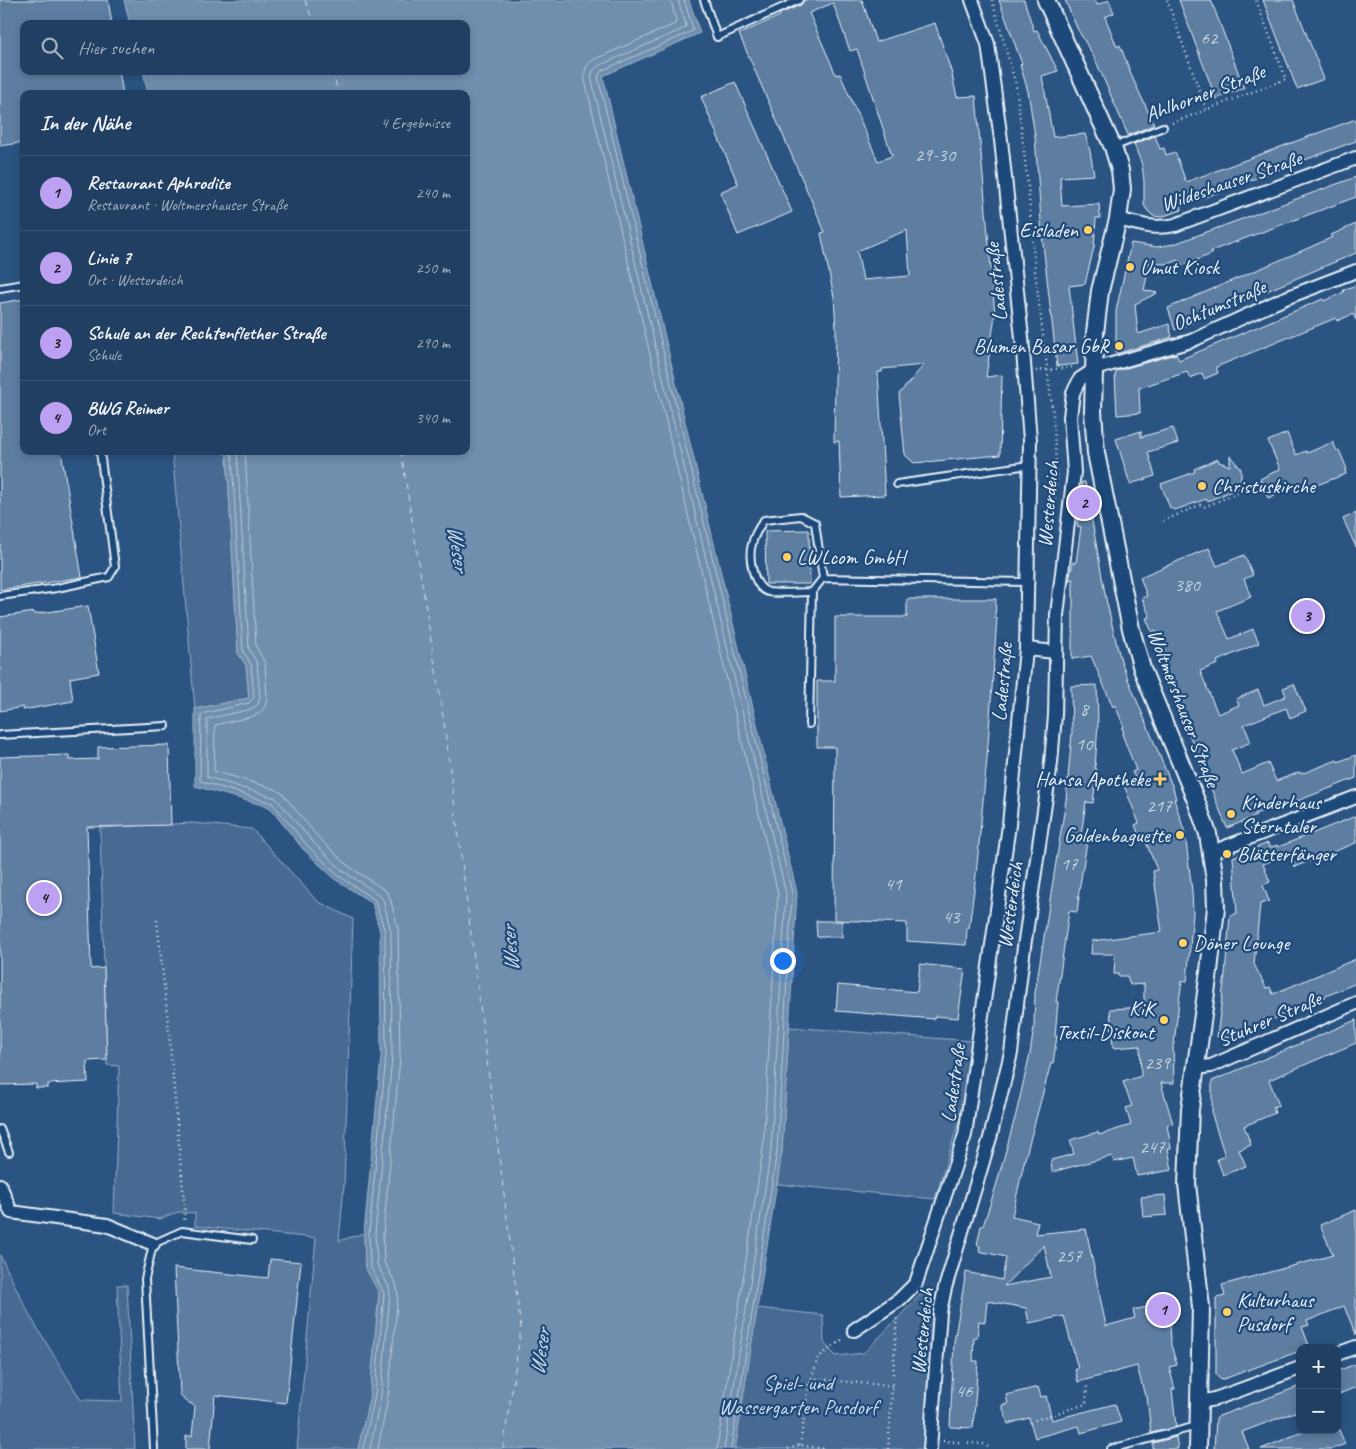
<!DOCTYPE html>
<html lang="de">
<meta charset="utf-8">
<style>
:root{--surface:#203f62;--page:#284668;--text:#f1f3f6;--muted:#a2afbe;--line:#3d5877;--accent:#bca0f2}
body{margin:0;font-family:Caveat,sans-serif;background:var(--page);color:var(--text)}
.controls{position:absolute;right:15px;bottom:15px;display:grid;overflow:hidden;border-radius:10px;box-shadow:0 2px 8px #0003}
.controls button{width:45px;height:45px;display:grid;place-items:center;padding:0;border:0;border-bottom:1px solid var(--line);background:var(--surface);color:var(--text);font:25px sans-serif}
.you{position:absolute;left:782px;top:960px;width:18px;height:18px;margin:-12px;border:4px solid #fff;border-radius:50%;background:#1a73e8;box-shadow:0 0 0 8px #1a73e833}
.badge{display:grid;place-items:center;width:32px;height:32px;border-radius:50%;background:var(--accent);color:#111;font-size:16px;font-weight:700}
.pin{position:absolute;translate:-50% -50%;border:2px solid #fff;box-shadow:0 1px 5px #0006}
.list{margin:0;padding:0;list-style:none}
h2{display:flex;justify-content:space-between;align-items:center;height:65px;margin:0;padding:0 20px;font-size:21px}
h2 small{font-size:16px;font-weight:400;color:var(--muted)}
.list li{display:grid;grid-template-columns:32px 1fr auto;gap:15px;align-items:center;box-sizing:border-box;height:75px;padding:0 20px;border-top:1px solid var(--line)}
.list b{display:block;font-size:19px;white-space:nowrap}
.list p{margin:0;font-size:16px;white-space:nowrap;color:var(--muted)}
.list em{font-size:16px;font-style:normal;color:var(--muted)}
.icon{flex:none;width:28px;height:28px;fill:none;stroke:currentColor;stroke-width:2;stroke-linecap:round;stroke-linejoin:round}
.map{position:relative;flex:none;width:1356px;height:1449px;overflow:hidden}
.search{position:absolute;background:var(--surface);box-shadow:0 2px 8px #0003;left:20px;top:20px;width:450px;height:55px;display:flex;align-items:center;gap:12px;box-sizing:border-box;padding:0 18px;border-radius:10px;color:var(--muted);font-size:19px}
.panel{position:absolute;background:var(--surface);box-shadow:0 2px 8px #0003;left:20px;top:90px;width:450px;height:365px;border-radius:10px}
.map>svg:first-child{display:block}
</style>
<div class="map">
<svg width="1356" height="1449" viewBox="0 0 1356 1449">
<rect width="100%" height="100%" fill="#2b5482"/>
<filter id="ink" filterUnits="userSpaceOnUse"><feTurbulence type="fractalNoise" baseFrequency=".02" numOctaves="2"/><feDisplacementMap in="SourceGraphic" scale="10" xChannelSelector="R" yChannelSelector="G"/><feConvolveMatrix kernelMatrix="1 2 1 2 8 2 1 2 1" color-interpolation-filters="sRGB"/></filter>
<g filter="url(#ink)">
<g fill="#476b93" stroke="#98aec6">
<path d="M172 451H222L227 456 238 653 246 665 249 698 195 709Z"/>
<path d="M192 823 252 829 317 901 353 919 344 1186 339 1241 364 1233 365 1267 379 1292 370 1395 358 1449H297L316 1238 195 1226V1213L178 1212 160 1219 114 1213 119 1066 107 1065 100 828Z"/>
<path d="M789 1027 972 1041 962 1111 935 1199 777 1184 782 1151Z"/>
<path d="M0 1255 30 1316 81 1400 122 1401 117 1285H127L135 1449H0Z"/>
<path d="M920 1295 937 1296 935 1306 925 1449H735L757 1308 823 1315 824 1343 836 1356 864 1353Z"/>
</g>
<path fill="#708ead" stroke="#a0b6cb" d="M124 0H689L700 33 603 76 797 893 782 1151 735 1449H358L370 1395 379 1293 365 1267 364 1233 381 1057 380 932 372 903 336 880 303 849 269 807 195 786V709L249 698 246 665 238 653 227 456 222 451H466V94H148L143 71H466V24H130Z"/>
<g fill="none" stroke-linecap="round" stroke-linejoin="round">
<g stroke="#b8c9da" stroke-width="1">
<path d="M671 0 676 21 675 24 593 60 586 67 584 76 778 894 763 1149 717 1449"/>
<path d="M678 0 686 25 685 28 598 66 593 71 591 77 786 894 771 1150 724 1449"/>
<path d="M684 0 693 29V31L601 71 598 77 792 893 777 1151 731 1449"/>
<path d="M229 451 232 457 243 651 251 664 254 698 249 703 201 714 200 781 272 803 307 845 339 876 375 900 385 932 386 1057 369 1233 370 1266 384 1293 375 1395 363 1449"/>
<path d="M237 451 249 649 257 663 260 697 258 704 252 709 207 719V777L276 798 312 841 343 871 378 894 383 900 391 931 392 1058 375 1234 377 1264 389 1287 390 1293 381 1396 370 1449"/>
<path d="M245 451 256 646 265 663 267 697 265 706 261 712 254 716 215 725 214 771 275 789 282 793 317 836 347 865 386 891 390 898 398 928 400 1058 383 1234 384 1262 396 1284 398 1294 388 1397 378 1449"/>
</g>
<g stroke="#d0dde9" stroke-width="1" stroke-dasharray="6 5" stroke-linecap="butt">
<path d="M305 0 314 24"/>
<path d="M331 71 340 94"/>
<path d="M401 451 445 729 521 1329 503 1449"/>
</g>
</g>
<g fill="#5d7da1" stroke="#e8f1f8" fill-rule="evenodd">
<path d="M0 0H108L112 24H24V71H119L123 94H24V142L0 146Z"/>
<path d="M804 0H862L876 42 935 23 951 71 957 97 976 96 995 315 986 377 1002 375 1000 455 914 463 905 455 899 394 924 365 882 369V372H878L885 495 841 497 839 441 834 442 836 329 834 297 821 233 825 232 739 34 780 16 779 14 801 5ZM833 3 850 51 857 49 892 156 878 161 840 74 836 75 809 13ZM907 230 910 276 863 280 857 251Z"/>
<path d="M999 0H1024L1034 31 1037 30 1058 71 1042 76 1053 137 1085 134 1090 151 1094 175 1060 177 1062 206 1099 204 1100 218H1096L1094 247 1085 284 1069 286 1078 364 1057 366 1042 235 1035 136 1028 91 1020 65 1022 64Z"/>
<path d="M1065 0H1095L1097 5 1109 0 1114 13 1105 17 1117 47 1120 45 1133 79 1154 124 1151 126 1128 135 1095 59 1077 28Z"/>
<path d="M1179 0H1211L1244 88 1216 99Z"/>
<path d="M1263 0H1293L1324 79 1297 89Z"/>
<path d="M735 82 792 212 738 235 720 192 738 184 701 97Z"/>
<path d="M1356 119V141L1181 206 1182 210 1161 217 1153 216 1147 210 1144 205V181L1142 165 1134 144 1155 136 1160 149 1164 148 1166 155 1175 152 1186 182Z"/>
<path d="M1356 177V197L1211 251 1212 254 1181 266 1179 260 1171 263 1163 264 1150 262 1144 290 1157 293 1135 304 1138 334 1169 324 1172 337 1116 354V311L1131 243 1157 247 1174 244Z"/>
<path d="M1356 224V253L1175 330 1168 308 1306 249 1333 237 1331 235Z"/>
<path d="M1356 285V320L1353 314 1337 321 1336 318 1216 367 1218 373 1204 379 1202 373 1190 378 1187 372 1139 388 1140 413 1117 415 1115 374H1116V371L1176 354 1179 360 1323 299 1324 301 1344 292 1343 290Z"/>
<path d="M24 299V451H61L82 577 0 590V303Z"/>
<path d="M1173 428 1178 443 1148 452 1155 476 1130 484 1116 439 1141 431V437Z"/>
<path d="M1287 433 1296 455 1306 451 1307 453 1333 442 1337 451 1339 450 1347 469 1345 470 1346 474 1301 491 1299 486 1268 498 1260 479 1280 469 1268 441Z"/>
<path d="M1230 456 1241 469V487L1210 500 1207 501 1206 499 1175 510 1170 508 1161 484 1195 472 1194 469 1218 459 1219 462 1230 466Z"/>
<path d="M1082 482H1085L1106 599 1118 650 1123 667 1173 788 1176 799H1174L1185 833 1192 891 1193 913 1187 981H1182L1179 1001 1174 1044H1173L1174 1083H1161L1173 1124 1167 1125 1171 1148H1168L1172 1170 1137 1176 1133 1158 1114 1162 1112 1156 1052 1172 1051 1160 1074 1154 1070 1140 1098 1132 1099 1135 1131 1125 1126 1108 1132 1106 1123 1082 1141 1076 1140 1046 1113 1048 1110 1009 1144 1007V984L1130 985 1127 976H1118V974H1114L1115 954H1091L1092 941 1162 932 1153 871 1157 870 1146 842 1142 843 1135 825 1139 823 1123 783 1135 778 1132 772 1136 770 1122 734 1124 733 1122 728 1124 727 1115 705 1113 707 1091 656 1072 659V636H1073V579L1069 580 1073 562 1076 563 1079 541 1081 527 1077 526Z"/>
<path d="M1356 513V547L1343 519Z"/>
<path d="M809 530 810 584H766L765 531Z"/>
<path d="M1209 548 1217 566 1244 555 1253 575 1244 579 1251 597 1217 611 1229 639 1253 629 1259 643 1217 661 1218 664 1200 671 1218 714 1239 705 1236 699 1258 690 1264 705 1286 696 1283 688 1294 684 1306 711 1290 718 1286 708 1244 725 1251 742 1232 750 1242 774 1268 763 1276 781 1300 772 1301 774 1337 760 1338 762 1356 755V778L1287 805 1286 802 1255 814 1256 816 1227 828 1162 667 1165 666 1159 653 1165 651 1156 630 1152 632 1146 618 1150 617 1142 598 1147 596 1140 577Z"/>
<path d="M907 599H996L995 618H997L987 758 976 875 969 928H967L966 945 907 941V923L834 920 835 747H817V681H835V617H907Z"/>
<path d="M88 606 99 673 70 678 73 701 23 710V707L0 711V617L34 612V614Z"/>
<path d="M1097 685 1098 723 1095 769H1097L1093 803 1086 802 1081 835H1085L1084 842H1087L1078 897H1079L1077 912 1069 911 1056 1002H1058L1055 1036H1057L1053 1063H1051L1025 1159 1012 1216 1038 1222 1035 1234 1086 1229 1106 1326 1135 1318 1133 1310 1147 1307V1302L1169 1296 1171 1345 1177 1365 1169 1367 1175 1389H1172L1176 1427 1151 1433 1147 1396H1145L1137 1366 1078 1382 1075 1369H1078L1064 1316 1029 1323 1026 1308 987 1301 985 1322 979 1321 977 1337H974L973 1361H978L973 1428 950 1427 954 1342 966 1272 1002 1280 1006 1257 979 1251 980 1246 977 1245 981 1226H983L996 1186 1016 1114 1030 1054 1034 1027 1035 993 1066 800 1072 733 1071 686ZM1044 1245 1051 1277 1004 1286Z"/>
<path d="M169 745 171 825 87 827 91 969 104 968 107 1060 87 1061 88 1082 48 1084V1088H36V1084L0 1085V757L69 755V760L98 759V747Z"/>
<path d="M1356 816V843L1294 867 1289 854 1263 864 1270 882 1263 885 1269 901 1260 904 1254 964 1266 988 1270 987 1273 994 1356 959V983L1230 1038 1217 1037 1225 974 1230 916 1237 913 1233 857 1268 843 1269 848 1277 845 1278 847Z"/>
<path d="M816 921H842V937H817Z"/>
<path d="M920 964 965 969 958 1018 935 1016 934 1019 836 1011 838 985 917 992Z"/>
<path d="M1356 1020V1043L1269 1080 1279 1105 1273 1107 1275 1113 1244 1126 1251 1145 1239 1150 1246 1166 1223 1175 1217 1159 1225 1156 1212 1115V1081Z"/>
<path d="M1165 1195 1167 1215 1143 1217 1141 1197Z"/>
<path d="M1356 1210V1335L1344 1306 1307 1321 1309 1325 1302 1327 1310 1348H1300V1351L1221 1380 1216 1375V1298L1225 1296 1222 1285 1333 1255 1320 1225Z"/>
<path d="M270 1259 301 1262 286 1403 215 1395 210 1449H186V1436H192L195 1406 184 1400 180 1394 174 1268 268 1278Z"/>
<path d="M1356 1364V1387L1337 1395V1371Z"/>
<path d="M1300 1386V1410L1242 1432 1249 1449H1214L1216 1419 1219 1416Z"/>
<path d="M1038 1387 1041 1397 1046 1396 1052 1420 1115 1404 1121 1422 1081 1433 1079 1426 1035 1438 1029 1418 1008 1424 1002 1405 1008 1404 1006 1395Z"/>
<path d="M1307 1430H1339L1345 1444 1332 1449H1261Z"/>
<path d="M1176 1437 1178 1449H1153V1443Z"/>
</g>
<g fill="none" stroke-linecap="round" stroke-linejoin="round">
<defs>
<g id="service">
<path d="M704 0 717 37 799 0"/>
<path d="M1113 147 1163 127"/>
<path d="M0 288 24 284"/>
<path d="M897 484 1029 465"/>
<path d="M823 578 812 592C798 592 782 594 769 592 753 589 748 557 752 544 754 535 759 527 764 520L801 516 815 523 823 578 1028 582"/>
<path d="M0 596 57 588 109 577 115 567 100 451"/>
<path d="M809 724 812 592"/>
<path d="M0 735 166 726"/>
<path d="M0 1129 9 1152"/>
<path d="M154 1449 145 1279 153 1244 182 1231 252 1240"/>
<path d="M1111 1449 1197 1426"/>
</g>
<g id="minor">
<path d="M1118 219C1138 224 1155 230 1175 225L1356 158"/>
<path d="M1026 649 1056 652"/>
<path d="M1212 852 1356 797"/>
<path d="M1196 1068 1211 1066 1356 1003"/>
<path d="M0 1185 11 1212 107 1225 153 1244"/>
<path d="M854 1330 899 1300 916 1283 965 1135 1009 825 1026 649 1030 440 1022 338 1001 140 988 44 972 0"/>
<path d="M1337 1354 1356 1347"/>
<path d="M1200 1402 1215 1399 1300 1368"/>
<path d="M930 1449 940 1312 945 1288 990 1138 1011 1053 1024 947 1051 763 1055 715 1057 615 1074 472 1070 417 1073 393 1080 379 1095 369 1191 341 1283 299 1356 271"/>
</g>
<path id="tertiary" d="M1046 0 1113 147 1120 170 1122 189 1118 219 1100 291 1095 333 1093 411 1096 453 1131 629 1142 669 1197 803 1208 834 1215 880 1216 908 1209 971 1190 1109 1187 1184 1201 1307 1198 1449"/>
</defs>
<use href="#service" stroke="#e8f1f8" stroke-width="10"/>
<use href="#minor" stroke="#e8f1f8" stroke-width="16"/>
<use href="#tertiary" stroke="#e8f1f8" stroke-width="20"/>
<g stroke="#e8f1f8" stroke-width="2.5" stroke-dasharray="1 4" stroke-linecap="butt">
<path d="M992 0 1016 85 1028 186 1035 271 1053 415 1057 480 1054 510"/>
<path d="M1167 0 1206 109"/>
<path d="M1172 123 1286 79 1256 0"/>
<path d="M1036 371 1073 367"/>
<path d="M1163 521 1200 505 1204 507 1252 487"/>
<path d="M157 920 168 1022 185 1212 184 1222"/>
<path d="M810 1383 818 1358 844 1338"/>
<path d="M1035 1420 1086 1404 1087 1386"/>
<path d="M943 1441 984 1444 991 1449"/>
<path d="M800 1445 809 1385 817 1379 893 1386"/>
<path d="M788 1449 800 1445 824 1449"/>
<path d="M888 1449 897 1316"/>
</g>
<use href="#service" stroke="#1f4a7a" stroke-width="6"/>
<use href="#minor" stroke="#1f4a7a" stroke-width="12"/>
<use href="#tertiary" stroke="#1f4a7a" stroke-width="16"/>
</g>
</g>
<g fill="#ffd166" stroke="#1f4a7a" stroke-width="2">
<circle cx="1088" cy="230" r="5"/>
<circle cx="1130" cy="267" r="5"/>
<circle cx="1119" cy="346" r="5"/>
<circle cx="1202" cy="486" r="5"/>
<circle cx="787" cy="557" r="5"/>
<path d="M1157.5 771.5h5v5h5v5h-5v5h-5v-5h-5v-5h5z"/>
<circle cx="1231" cy="814" r="5"/>
<circle cx="1180" cy="835" r="5"/>
<circle cx="1227" cy="854" r="5"/>
<circle cx="1183" cy="943" r="5"/>
<circle cx="1164" cy="1020" r="5"/>
<circle cx="1227" cy="1312" r="5"/>
</g>
<g text-anchor="middle" stroke-width="4.5" stroke-linejoin="round" paint-order="stroke">
<g font-size="19" fill="#c5d4e2">
<text x="1209" y="44">62</text>
<text x="935" y="161">29-30</text>
<text x="1187" y="591">380</text>
<text x="1084" y="715">8</text>
<text x="1084" y="750">10</text>
<text x="1159" y="812">217</text>
<text x="1069" y="870">17</text>
<text x="893" y="890">41</text>
<text x="951" y="923">43</text>
<text x="1157" y="1069">239</text>
<text x="1152" y="1153">247</text>
<text x="1069" y="1262">257</text>
<text x="964" y="1397">46</text>
</g>
<g font-size="21" fill="#e8f1f8" stroke="#1f4a7a">
<text transform="translate(1205 93) rotate(-21)" y="7">Ahlhorner Straße</text>
<text transform="translate(1231 181) rotate(-19)" y="7">Wildeshauser Straße</text>
<text transform="translate(996 282) rotate(-96)" y="7">Ladestraße</text>
<text transform="translate(1219 305) rotate(-23)" y="7">Ochtumstraße</text>
<text transform="translate(1048 504) rotate(-85)" y="7">Westerdeich</text>
<text transform="translate(1002 682) rotate(-85)" y="7">Ladestraße</text>
<text transform="translate(1184 708) rotate(69)" y="7">Woltmershauser Straße</text>
<text transform="translate(1010 905) rotate(-82)" y="7">Westerdeich</text>
<text transform="translate(1269 1019) rotate(-23)" y="7">Stuhrer Straße</text>
<text transform="translate(953 1083) rotate(-82)" y="7">Ladestraße</text>
<text transform="translate(922 1331) rotate(-84)" y="7">Westerdeich</text>
</g>
<g font-size="21" fill="#e8f1f8" stroke="#1f4a7a" text-anchor="start">
<text x="1078" y="237" text-anchor="end">Eisladen</text>
<text x="1140" y="274">Umut Kiosk</text>
<text x="1109" y="353" text-anchor="end">Blumen Basar GbR</text>
<text x="1212" y="493">Christuskirche</text>
<text x="797" y="564">LWLcom GmbH</text>
<text x="1150" y="786" text-anchor="end">Hansa Apotheke</text>
<text x="1241" y="809">Kinderhaus<tspan x="1241" dy="24">Sterntaler</tspan></text>
<text x="1170" y="842" text-anchor="end">Goldenbaguette</text>
<text x="1237" y="861">Blätterfänger</text>
<text x="1193" y="950">Döner Lounge</text>
<text x="1154" y="1015" text-anchor="end">KiK<tspan x="1154" dy="24">Textil-Diskont</tspan></text>
<text x="1237" y="1307">Kulturhaus<tspan x="1237" dy="24">Pusdorf</tspan></text>
</g>
<g font-size="21" fill="#d0dde9" stroke="#1f4a7a">
<text x="798" y="1390">Spiel- und<tspan x="798" dy="24">Wassergarten Pusdorf</tspan></text>
</g>
<g font-size="22" font-style="italic" fill="#d0dde9" stroke="#1f4a7a">
<text transform="translate(459 548) rotate(81)" y="8">Weser</text>
<text transform="translate(509 949) rotate(-95)" y="8">Weser</text>
<text transform="translate(539 1352) rotate(-82)" y="8">Weser</text>
</g>
</g>
</svg>
<div class="controls">
<button>+</button>
<button>−</button>
</div>
<div class="you"></div>
<div class="pin badge" style="left:1163px;top:1310px">1</div>
<div class="pin badge" style="left:1084px;top:503px">2</div>
<div class="pin badge" style="left:1307px;top:616px">3</div>
<div class="pin badge" style="left:44px;top:898px">4</div>
<div class="search"><svg class="icon" aria-label="search" viewBox="0 0 24 24"><circle cx="10" cy="10" r="6"/><path d="M15 15l6 6"/></svg>Hier suchen</div>
<section class="panel">
<h2>In der Nähe<small>4 Ergebnisse</small></h2>
<ul class="list">
<li><span class="badge">1</span><div><b>Restaurant Aphrodite</b><p>Restaurant · Woltmershauser Straße</p></div><em>240 m</em></li>
<li><span class="badge">2</span><div><b>Linie 7</b><p>Ort · Westerdeich</p></div><em>250 m</em></li>
<li><span class="badge">3</span><div><b>Schule an der Rechtenflether Straße</b><p>Schule</p></div><em>290 m</em></li>
<li><span class="badge">4</span><div><b>BWG Reimer</b><p>Ort</p></div><em>340 m</em></li>
</ul>
</section>
</div>
